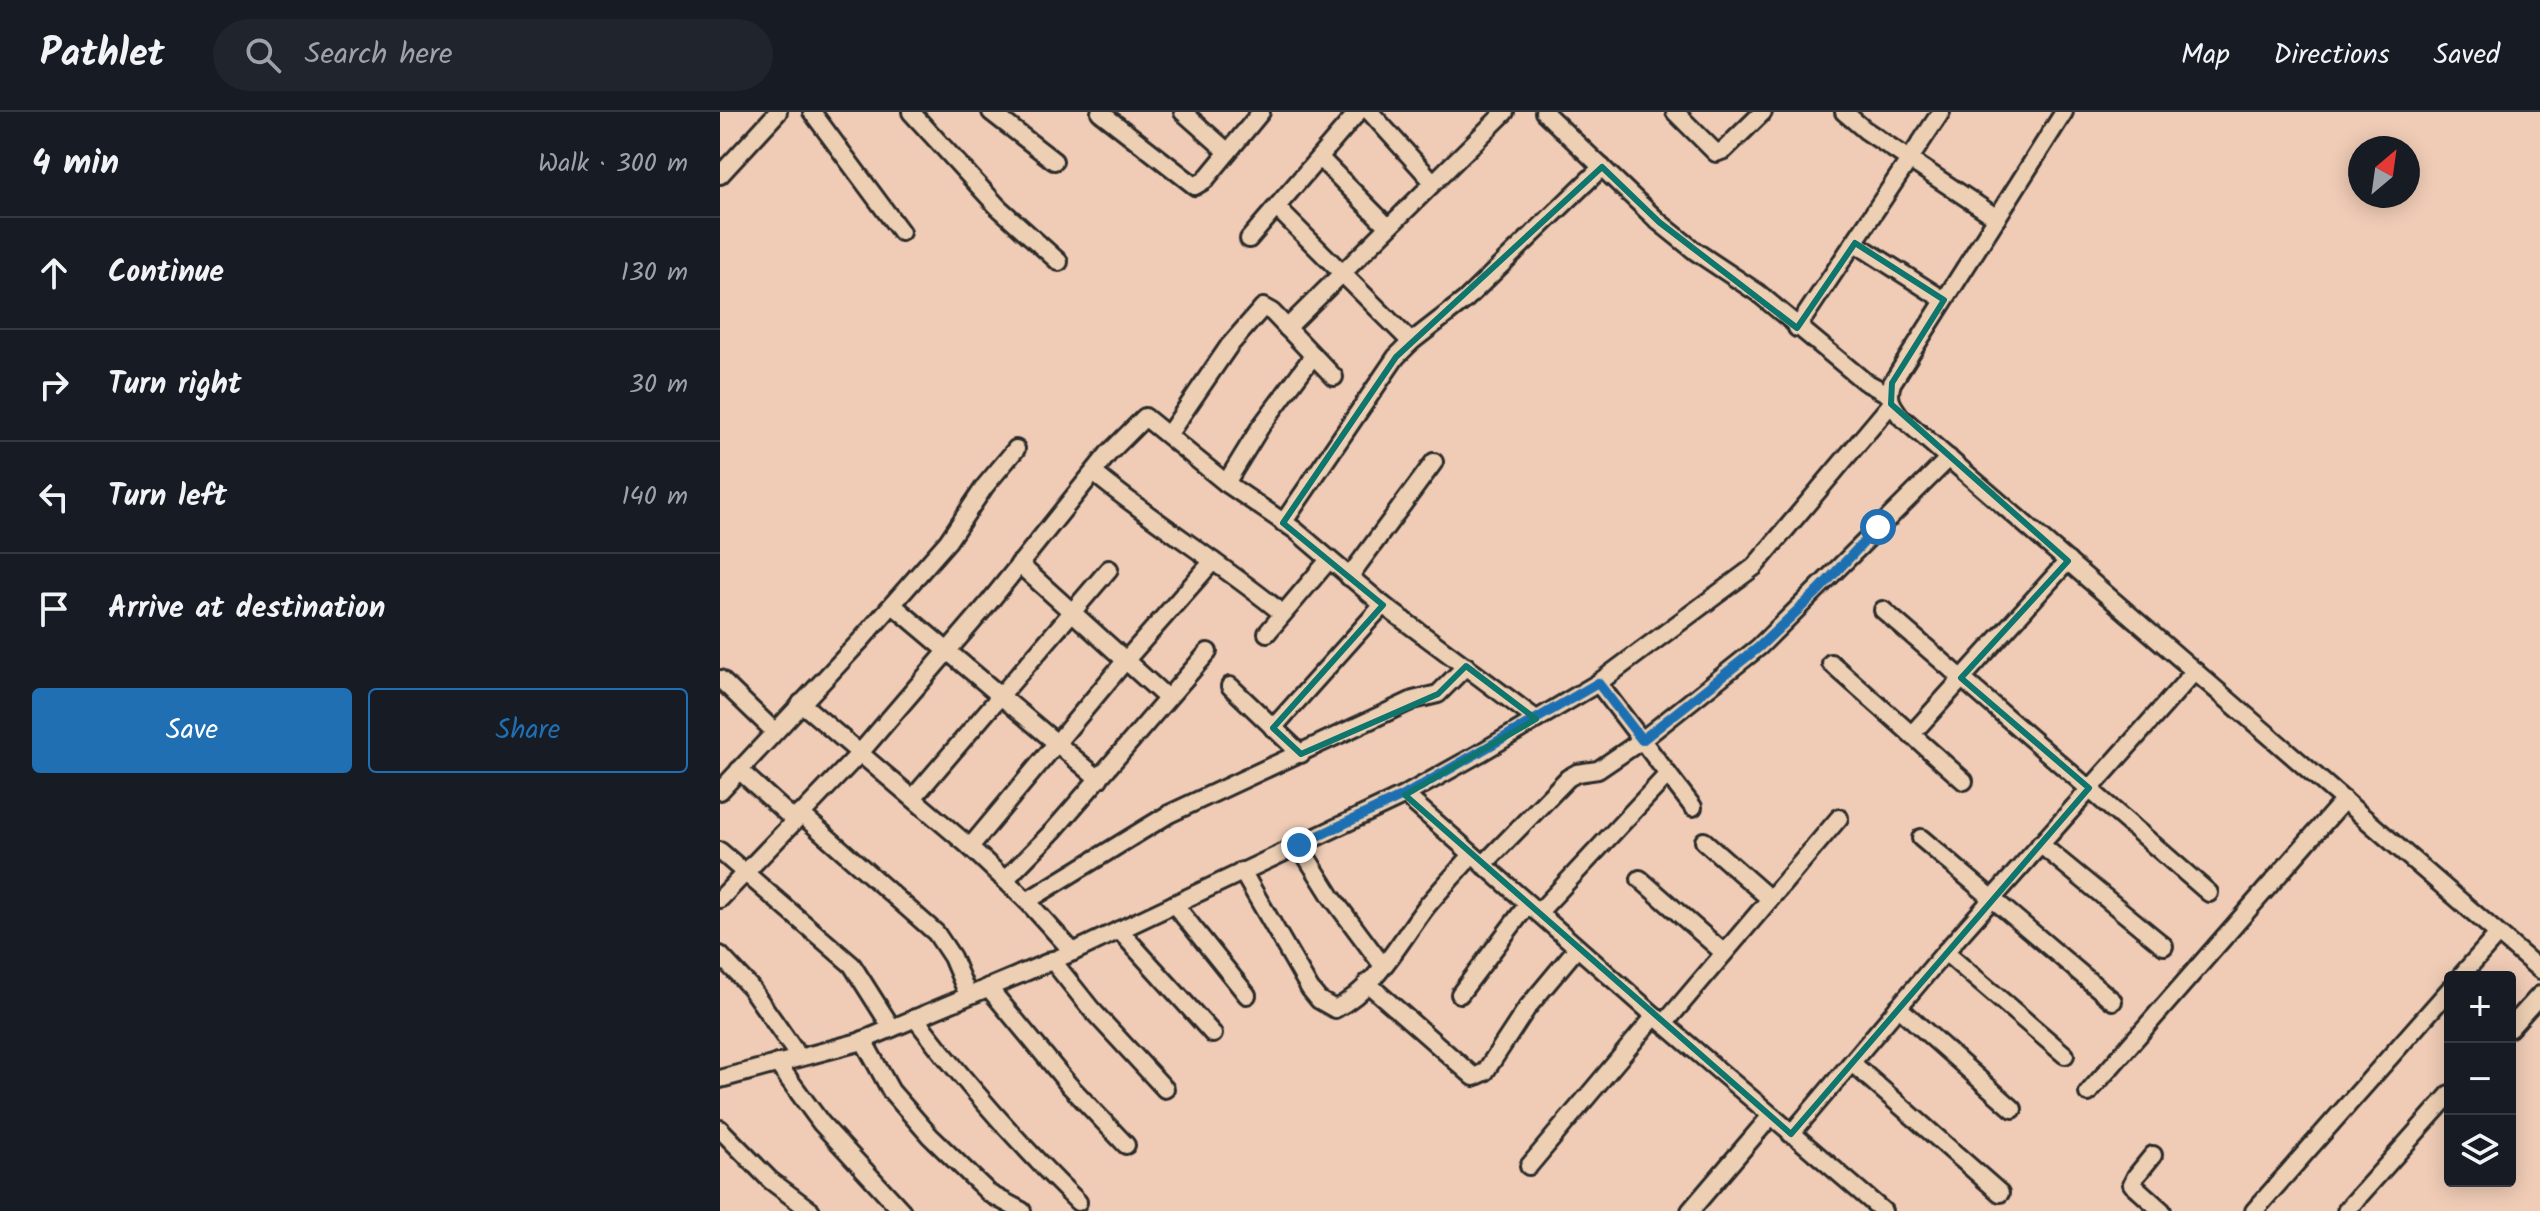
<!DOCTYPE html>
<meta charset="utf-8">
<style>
:root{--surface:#171b24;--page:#20242c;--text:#f1f3f6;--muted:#9ea1a6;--line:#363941;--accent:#1f6fb2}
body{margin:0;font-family:Kalam,sans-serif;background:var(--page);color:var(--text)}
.controls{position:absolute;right:24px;bottom:24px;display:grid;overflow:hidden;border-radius:8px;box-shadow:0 4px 20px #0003}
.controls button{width:72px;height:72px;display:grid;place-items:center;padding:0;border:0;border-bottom:2px solid var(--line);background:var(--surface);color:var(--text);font:40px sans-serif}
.compass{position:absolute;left:1628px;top:24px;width:72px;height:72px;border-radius:50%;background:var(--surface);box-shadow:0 4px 20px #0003;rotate:29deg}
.stop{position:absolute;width:24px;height:24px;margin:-18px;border:6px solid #1f6fb2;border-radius:50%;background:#fff}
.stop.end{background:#1f6fb2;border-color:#fff;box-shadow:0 2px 8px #0008}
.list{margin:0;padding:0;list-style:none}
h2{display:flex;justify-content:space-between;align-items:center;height:104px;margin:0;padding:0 32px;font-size:34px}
h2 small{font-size:26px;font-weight:400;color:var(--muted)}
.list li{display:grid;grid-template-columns:52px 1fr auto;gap:24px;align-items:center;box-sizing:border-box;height:112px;padding:0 32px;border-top:2px solid var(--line)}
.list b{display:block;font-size:30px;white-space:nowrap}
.list em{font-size:26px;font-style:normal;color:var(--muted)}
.actions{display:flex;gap:16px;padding:24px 32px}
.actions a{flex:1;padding:18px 0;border:2px solid var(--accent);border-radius:8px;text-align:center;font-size:28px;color:var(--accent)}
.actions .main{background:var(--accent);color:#fff}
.icon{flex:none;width:44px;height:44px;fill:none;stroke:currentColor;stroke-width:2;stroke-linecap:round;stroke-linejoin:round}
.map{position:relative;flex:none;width:1820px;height:1099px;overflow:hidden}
header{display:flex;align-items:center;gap:48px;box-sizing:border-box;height:112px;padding:0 40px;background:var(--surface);border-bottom:2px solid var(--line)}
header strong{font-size:38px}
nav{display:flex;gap:44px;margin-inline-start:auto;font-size:28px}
.search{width:560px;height:72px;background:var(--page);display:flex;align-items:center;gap:20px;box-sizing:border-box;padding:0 28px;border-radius:44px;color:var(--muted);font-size:30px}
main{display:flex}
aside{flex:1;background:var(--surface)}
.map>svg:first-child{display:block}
</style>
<header>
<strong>Pathlet</strong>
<div class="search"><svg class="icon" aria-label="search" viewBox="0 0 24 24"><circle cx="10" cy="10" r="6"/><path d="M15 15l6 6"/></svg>Search here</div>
<nav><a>Map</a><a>Directions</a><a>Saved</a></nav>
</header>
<main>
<aside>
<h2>4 min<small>Walk · 300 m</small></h2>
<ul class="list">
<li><svg class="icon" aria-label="ahead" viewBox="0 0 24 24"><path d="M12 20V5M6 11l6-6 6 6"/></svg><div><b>Continue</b></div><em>130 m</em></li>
<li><svg class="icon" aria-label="right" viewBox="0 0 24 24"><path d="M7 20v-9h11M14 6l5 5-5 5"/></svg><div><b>Turn right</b></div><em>30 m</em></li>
<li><svg class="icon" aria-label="left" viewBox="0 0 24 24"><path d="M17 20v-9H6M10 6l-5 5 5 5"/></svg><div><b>Turn left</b></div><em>140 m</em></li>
<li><svg class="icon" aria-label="arrive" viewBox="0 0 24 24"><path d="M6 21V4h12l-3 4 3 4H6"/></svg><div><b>Arrive at destination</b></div></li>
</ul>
<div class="actions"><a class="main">Save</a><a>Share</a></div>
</aside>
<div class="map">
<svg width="1820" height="1099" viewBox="0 0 1820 1099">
<rect width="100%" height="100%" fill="#f0ccb6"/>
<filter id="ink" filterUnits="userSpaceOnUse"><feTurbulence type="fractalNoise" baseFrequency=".0125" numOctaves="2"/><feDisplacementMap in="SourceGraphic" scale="16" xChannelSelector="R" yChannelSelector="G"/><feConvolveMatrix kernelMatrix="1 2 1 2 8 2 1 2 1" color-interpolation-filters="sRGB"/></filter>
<g filter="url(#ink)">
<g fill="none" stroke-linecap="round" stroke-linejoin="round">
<defs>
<g id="street">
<path d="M92 0 181 120"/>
<path d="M191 0 278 95 339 150"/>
<path d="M271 0 334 49"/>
<path d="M380 0 475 74 485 68 541 0"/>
<path d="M463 0 508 40"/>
<path d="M650 0 713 70"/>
<path d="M824 0 939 110 975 139 1038 181 1144 269 1168 282"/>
<path d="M955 0 996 41 1004 38 1043 0"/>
<path d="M1124 0 1145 18 1277 106"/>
<path d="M1344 0 1172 271C1167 287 1172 293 1181 305L1820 858"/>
<path d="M600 46 668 115"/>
<path d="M0 63 58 0"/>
<path d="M557 96 691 230"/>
<path d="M529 127 638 0"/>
<path d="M1135 131 1224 188"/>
<path d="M567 216 785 0"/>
<path d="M1077 216 1221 0"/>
<path d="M448 323 509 234 543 195 552 200 614 265"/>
<path d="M374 361C434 411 501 451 562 501"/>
<path d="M506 371 541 314 593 244"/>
<path d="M563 411 676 245 691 230 745 188 882 55"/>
<path d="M299 452 447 586"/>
<path d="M629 465 714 350"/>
<path d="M173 493 379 667"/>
<path d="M1163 498 1489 781"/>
<path d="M547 521 608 449"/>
<path d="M1111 551 1244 669"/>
<path d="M0 567 54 619"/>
<path d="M878 571 973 695"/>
<path d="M510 574 581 642"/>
<path d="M81 591 250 735 307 789 353 840"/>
<path d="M553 616 663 493"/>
<path d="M1191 623 1348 449"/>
<path d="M19 658 74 708"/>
<path d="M0 679 142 527 228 429 265 374 296 337"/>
<path d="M685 683 935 904 1163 1099"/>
<path d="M193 686 389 457"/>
<path d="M80 701 216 821 232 845 248 883"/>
<path d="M1201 726 1393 889"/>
<path d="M984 729 1050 787"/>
<path d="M1320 732 1444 834"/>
<path d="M579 733 611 784 663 854"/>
<path d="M250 735 405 549 493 449"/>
<path d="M0 739 132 853 172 916"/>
<path d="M763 753 848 666 857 661 878 658 922 628 1039 535 1229 346"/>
<path d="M522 759 590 877 599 888 615 897C655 877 680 829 706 795 721 777 737 760 752 743"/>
<path d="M920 767 1004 841"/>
<path d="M285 768 333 719 488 540"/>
<path d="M0 787 139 642 267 493 388 342 425 305 506 371 575 418 663 493 816 607"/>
<path d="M307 789 449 702 693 588 718 582 746 554"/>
<path d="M454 792 527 883"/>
<path d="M818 801 948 662"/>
<path d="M399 818 493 922"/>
<path d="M1225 840 1345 943"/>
<path d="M0 843 30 875 79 945"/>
<path d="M332 848 371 897 445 977"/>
<path d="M1740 865 1778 822"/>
<path d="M647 871 754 965 765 960 807 896 857 836"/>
<path d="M268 875 349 973 406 1033"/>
<path d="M740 882 808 792"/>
<path d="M1178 895 1293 997"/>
<path d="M195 906C245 971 299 1032 358 1090"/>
<path d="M944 912 1119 706"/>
<path d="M1790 916 1820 883"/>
<path d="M143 928 171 979 210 1024 270 1082 302 1099"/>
<path d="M57 951 101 1011 182 1099"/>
<path d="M1132 951 1280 1081"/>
<path d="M0 967 139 930 353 840 685 683 760 641 878 571 1034 455 1171 292"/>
<path d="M1368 981 1624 688"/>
<path d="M0 1017 50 1068 91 1099"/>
<path d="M1071 1022 1225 840 1475 559"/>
<path d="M1433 1043 1416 1064 1412 1072 1442 1099"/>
<path d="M809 1054 935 904"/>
<path d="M970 1099 1050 1005"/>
<path d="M1534 1099 1730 877"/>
<path d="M1626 1099 1730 982"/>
</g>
</defs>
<use href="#street" stroke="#2b2b2b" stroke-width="22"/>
<use href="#street" stroke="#edcfb3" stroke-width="16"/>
</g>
</g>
<g fill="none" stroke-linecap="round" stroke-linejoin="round" filter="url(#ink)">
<path stroke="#1f6fb2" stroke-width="10" d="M579 733 685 683 878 571 922 628 1039 535 1098 479 1158 415"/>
</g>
<path fill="none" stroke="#0f766e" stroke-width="6" stroke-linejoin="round" d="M882 55 939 110 1077 216 1135 131 1224 188 1172 271 1171 292 1348 449 1241 566 1369 676 1071 1022 685 683 816 607 746 554 718 582 581 642 553 616 663 493 563 411 676 245Z"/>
</svg>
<div class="controls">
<button>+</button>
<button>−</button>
<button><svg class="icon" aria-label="layers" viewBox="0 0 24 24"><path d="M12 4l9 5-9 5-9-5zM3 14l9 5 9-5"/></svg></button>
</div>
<svg class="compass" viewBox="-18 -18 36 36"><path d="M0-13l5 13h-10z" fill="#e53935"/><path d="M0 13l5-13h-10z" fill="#9ea1a6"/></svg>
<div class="stop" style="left:1158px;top:415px"></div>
<div class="stop end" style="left:579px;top:733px"></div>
</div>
</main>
